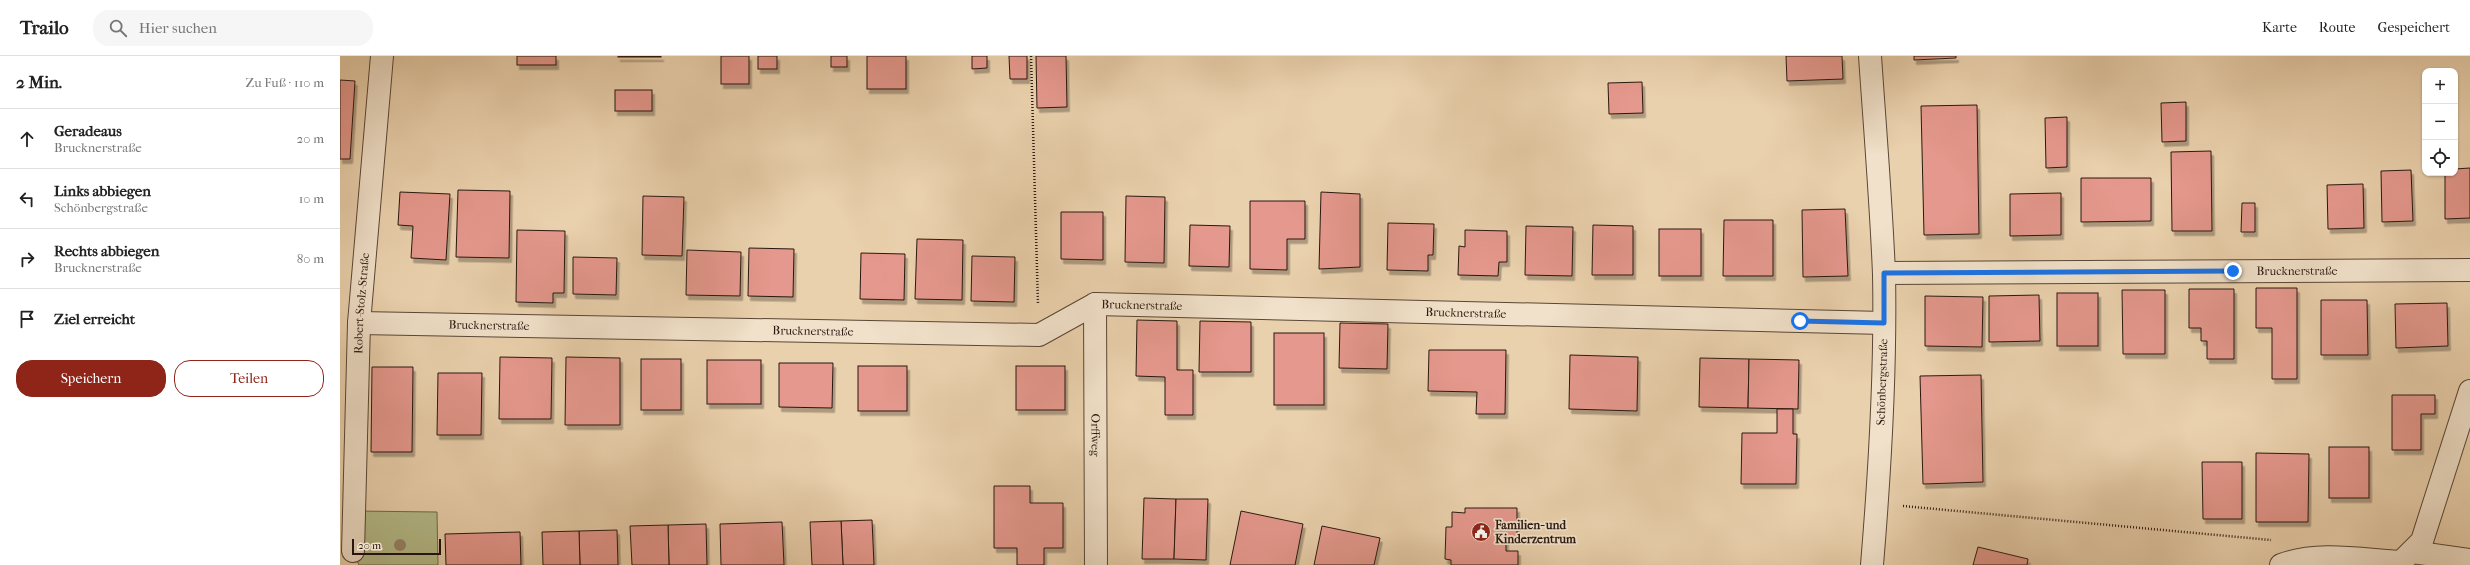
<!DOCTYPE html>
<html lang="de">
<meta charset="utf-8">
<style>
:root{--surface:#fff;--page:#f6f6f6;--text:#222;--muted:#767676;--line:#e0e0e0;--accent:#8f2418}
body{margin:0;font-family:"IM FELL French Canon",serif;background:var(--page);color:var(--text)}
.controls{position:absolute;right:12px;top:12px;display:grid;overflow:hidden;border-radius:8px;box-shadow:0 1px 3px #0004}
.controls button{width:36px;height:36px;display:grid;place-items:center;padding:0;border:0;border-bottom:1px solid var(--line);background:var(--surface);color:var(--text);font:20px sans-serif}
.scale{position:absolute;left:12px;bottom:10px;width:89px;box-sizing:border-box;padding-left:4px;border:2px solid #29170f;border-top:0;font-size:11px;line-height:14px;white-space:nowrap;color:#29170f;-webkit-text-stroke:3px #f1e1ca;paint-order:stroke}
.stop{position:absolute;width:12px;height:12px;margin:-9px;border:3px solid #1a73e8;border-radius:50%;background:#fff}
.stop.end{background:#1a73e8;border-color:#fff;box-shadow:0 1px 4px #0008}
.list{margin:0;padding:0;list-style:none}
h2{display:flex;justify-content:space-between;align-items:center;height:52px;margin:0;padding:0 16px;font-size:17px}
h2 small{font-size:13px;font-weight:400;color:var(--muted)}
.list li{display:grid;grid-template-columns:26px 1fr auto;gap:12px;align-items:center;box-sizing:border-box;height:60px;padding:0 16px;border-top:1px solid var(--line)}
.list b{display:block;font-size:15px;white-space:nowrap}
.list p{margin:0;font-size:13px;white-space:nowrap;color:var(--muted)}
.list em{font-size:13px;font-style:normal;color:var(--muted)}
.actions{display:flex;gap:8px;padding:12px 16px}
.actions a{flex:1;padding:9px 0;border:1px solid var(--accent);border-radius:16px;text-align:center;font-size:14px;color:var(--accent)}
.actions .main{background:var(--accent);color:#fff}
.icon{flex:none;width:22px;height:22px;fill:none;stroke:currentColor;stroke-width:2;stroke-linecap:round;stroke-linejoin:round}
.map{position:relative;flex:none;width:2130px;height:509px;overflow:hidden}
header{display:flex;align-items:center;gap:24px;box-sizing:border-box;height:56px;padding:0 20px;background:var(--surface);border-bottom:1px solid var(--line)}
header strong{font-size:19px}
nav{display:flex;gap:22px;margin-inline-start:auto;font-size:14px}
.search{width:280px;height:36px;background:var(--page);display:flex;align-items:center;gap:10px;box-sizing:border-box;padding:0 14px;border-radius:16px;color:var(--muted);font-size:15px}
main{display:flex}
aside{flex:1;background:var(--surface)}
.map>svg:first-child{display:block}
</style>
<header>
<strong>Trailo</strong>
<div class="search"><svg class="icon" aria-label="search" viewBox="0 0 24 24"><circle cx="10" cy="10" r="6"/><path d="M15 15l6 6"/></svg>Hier suchen</div>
<nav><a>Karte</a><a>Route</a><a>Gespeichert</a></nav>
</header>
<main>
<aside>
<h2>2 Min.<small>Zu Fuß · 110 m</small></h2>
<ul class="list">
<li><svg class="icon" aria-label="ahead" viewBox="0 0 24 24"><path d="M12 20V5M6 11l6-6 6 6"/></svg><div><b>Geradeaus</b><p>Brucknerstraße</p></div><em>20 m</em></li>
<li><svg class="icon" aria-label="left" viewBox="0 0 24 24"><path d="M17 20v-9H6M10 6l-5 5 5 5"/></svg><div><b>Links abbiegen</b><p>Schönbergstraße</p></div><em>10 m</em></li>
<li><svg class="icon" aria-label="right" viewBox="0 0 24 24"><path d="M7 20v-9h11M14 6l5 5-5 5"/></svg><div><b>Rechts abbiegen</b><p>Brucknerstraße</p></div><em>80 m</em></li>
<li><svg class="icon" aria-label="arrive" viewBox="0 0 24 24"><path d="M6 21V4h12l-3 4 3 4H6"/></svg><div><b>Ziel erreicht</b></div></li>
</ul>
<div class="actions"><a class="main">Speichern</a><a>Teilen</a></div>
</aside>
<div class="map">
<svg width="2130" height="509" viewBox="0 0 2130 509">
<defs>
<filter id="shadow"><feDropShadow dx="2.5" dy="4.5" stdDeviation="0" flood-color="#0004"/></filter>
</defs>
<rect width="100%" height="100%" fill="#ead1ad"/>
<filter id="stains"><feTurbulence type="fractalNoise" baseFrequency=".005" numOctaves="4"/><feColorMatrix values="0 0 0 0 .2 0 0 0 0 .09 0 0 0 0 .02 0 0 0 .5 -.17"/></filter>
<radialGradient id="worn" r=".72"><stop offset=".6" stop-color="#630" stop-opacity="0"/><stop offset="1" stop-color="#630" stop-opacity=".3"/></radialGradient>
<path fill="#b5bc8b" stroke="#6f6a4d" d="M14 455 97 456 98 509H19L13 495Z"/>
<g fill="#e5988d" stroke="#29170f" filter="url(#shadow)">
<rect x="177" y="0" width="39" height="9"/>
<rect x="278" y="0" width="43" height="1"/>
<rect x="381" y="0" width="28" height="28"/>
<rect x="418" y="0" width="19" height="13"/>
<rect x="491" y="0" width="16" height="11"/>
<rect x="527" y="0" width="39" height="33"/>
<path d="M632 0H647V12L632 13Z"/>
<path d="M669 0H687V23H670Z"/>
<path d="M696 0H726L727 51 697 52Z"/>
<path d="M1446 0H1502L1503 23 1447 25Z"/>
<path d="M1574 0H1616V2L1574 4Z"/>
<path d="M0 24 15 25 10 103H0Z"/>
<path d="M1302 26 1303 57 1269 58 1268 27Z"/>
<rect x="275" y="34" width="37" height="21"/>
<path d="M1846 46V85L1822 86 1821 47Z"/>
<path d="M1637 49 1639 178 1584 179 1581 50Z"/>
<path d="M1727 61V111L1706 112 1705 62Z"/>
<path d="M1871 95 1872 175H1832L1831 96Z"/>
<path d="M2130 112V162L2105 163V117H2115V113Z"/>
<path d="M2071 114 2073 165 2042 166 2041 115Z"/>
<path d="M1741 122H1811V165L1741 166Z"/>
<path d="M2023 128 2024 172 1988 173 1987 129Z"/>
<path d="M118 134 170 135 169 202 116 201Z"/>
<path d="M60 136 110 138 106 204 71 202 73 170 58 169Z"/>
<path d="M981 136 1020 138V211L979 213Z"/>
<path d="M1721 137V179L1670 180V138Z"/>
<path d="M303 140 344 141 342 200 302 199Z"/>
<path d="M786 140 825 141 824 207 785 206Z"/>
<path d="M910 145H965V183H947V214L910 213Z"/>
<path d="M1902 147H1915V176H1901Z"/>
<path d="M1505 153 1508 220 1463 221 1462 154Z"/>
<path d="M721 156H763V204L721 203Z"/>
<path d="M1384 164H1433V220H1383Z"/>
<path d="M1048 167 1094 168 1093 199H1088V215L1047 214Z"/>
<path d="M850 169 890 170 889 211 849 210Z"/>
<path d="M1253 169 1293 170V219H1252Z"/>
<path d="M1186 170 1233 171 1232 220 1185 219Z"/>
<rect x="1319" y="173" width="42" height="47"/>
<path d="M177 174 225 175 224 237H213V247L176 246Z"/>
<path d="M1125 174 1167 175V206H1159L1158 220 1118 219 1119 190 1125 191Z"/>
<path d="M577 183 623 184 622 244 575 243Z"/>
<path d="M409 192 454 193 453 241 408 240Z"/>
<path d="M347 194 401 196 400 240 346 239Z"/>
<path d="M521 197 565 198 564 244 520 243Z"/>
<path d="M632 200 675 201 674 246 631 245Z"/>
<path d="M233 201 277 202 276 239 233 238Z"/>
<path d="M1916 232H1957V323H1932V272H1916Z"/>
<path d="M1849 233H1894V303H1867V285H1861V272H1849Z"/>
<path d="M1782 234H1825V298H1783Z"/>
<rect x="1717" y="237" width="41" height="53"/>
<path d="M1699 239 1700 285 1649 286V240Z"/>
<path d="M1585 240 1643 241 1642 291 1585 290Z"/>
<path d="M1981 244H2027L2028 299H1981Z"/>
<path d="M2107 247 2108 290 2056 292 2055 248Z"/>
<path d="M797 264 837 265V314H853V359H825V321L796 320Z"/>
<path d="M860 265 911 266V316H859Z"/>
<path d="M1000 267 1048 268 1047 313 999 312Z"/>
<rect x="934" y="277" width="50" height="72"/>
<path d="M1089 294H1166L1165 358H1136L1137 336 1088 335Z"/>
<path d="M1230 299 1298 301 1297 355 1229 353Z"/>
<path d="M160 301 212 302 211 363H159Z"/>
<path d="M226 301 280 302V369H225Z"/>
<path d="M1360 302 1409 303 1408 352 1359 351Z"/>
<rect x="301" y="303" width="40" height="51"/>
<path d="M1409 303 1459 304 1458 353 1408 352Z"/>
<rect x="367" y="304" width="54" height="44"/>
<path d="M439 307H493L492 352 439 351Z"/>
<rect x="518" y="310" width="49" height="45"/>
<rect x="676" y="310" width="49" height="44"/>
<path d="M32 311H73L72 396H31Z"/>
<path d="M98 317H142L141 379H97Z"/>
<path d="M1641 319 1643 426 1583 428 1580 320Z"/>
<path d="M2052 339H2095V358H2081V394H2052Z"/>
<path d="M1437 353H1453V378H1457L1456 428H1401L1402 377H1437Z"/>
<rect x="1989" y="391" width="40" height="51"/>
<path d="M1916 397 1969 398 1968 466H1916Z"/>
<path d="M1862 406H1902V463H1863Z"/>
<path d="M654 430H690V447H723V492H704V509H677V492H654Z"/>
<path d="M804 442 836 443 834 503H802Z"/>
<path d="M836 443H868L866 504 834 503Z"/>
<path d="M1125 452H1177V482H1166V495H1178V509H1111V504L1105 503 1106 471H1112V456L1125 457Z"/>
<path d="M901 455 963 468 955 509H890Z"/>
<path d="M532 464 534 509H503L501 465Z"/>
<path d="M501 465 503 509H472L470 466Z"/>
<path d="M442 466 444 509H381L380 468Z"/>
<path d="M366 468 367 509H329L328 469Z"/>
<path d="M328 469 329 509H292L290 470Z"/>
<path d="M982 470 1040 482 1034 509H974Z"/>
<path d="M277 474 278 509H240L239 475Z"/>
<path d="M239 475 240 509H203L202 476Z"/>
<path d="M180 476 181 509H106L105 478Z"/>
<path d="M1638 491 1688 503 1687 509H1633Z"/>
</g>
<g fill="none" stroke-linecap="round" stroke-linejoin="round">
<defs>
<g id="minor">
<path id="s1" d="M1544 217 2130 214"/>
<path id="s2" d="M755 248 756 509"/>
<path id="s3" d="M19 267 699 279 755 248 1544 267"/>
<path id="s4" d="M13 495 19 267 42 0"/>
<path d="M2072 496 2130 504"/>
<path d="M1941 509C1978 495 2023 504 2061 506L2082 485 2130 335"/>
</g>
<path id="tertiary" d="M1530 0C1535 73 1541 145 1544 218 1546 315 1540 413 1532 509"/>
</defs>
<use href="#minor" stroke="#594636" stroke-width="24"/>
<use href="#tertiary" stroke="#594636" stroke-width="24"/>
<g stroke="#29170f" stroke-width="2.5" stroke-dasharray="1 2" stroke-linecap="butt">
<path d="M691 0 698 248"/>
<path d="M1563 450 1931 484"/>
</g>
<use href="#minor" stroke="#f1e1ca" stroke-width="22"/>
<use href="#tertiary" stroke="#f1e1ca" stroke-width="22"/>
</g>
<circle fill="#97866a" cx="60" cy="489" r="6"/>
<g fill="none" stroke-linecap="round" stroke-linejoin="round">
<path stroke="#1a73e8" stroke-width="5" d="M1460 265 1544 267V217L1893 215"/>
</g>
<defs>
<symbol id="civic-disc" viewBox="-11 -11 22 22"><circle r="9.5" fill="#8f2418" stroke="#f1e1ca"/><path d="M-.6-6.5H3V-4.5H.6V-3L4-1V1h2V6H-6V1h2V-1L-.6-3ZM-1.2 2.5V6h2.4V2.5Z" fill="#fff"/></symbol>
</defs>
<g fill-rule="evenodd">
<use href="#civic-disc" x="1130" y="465" width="22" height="22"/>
</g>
<g text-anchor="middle" stroke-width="3.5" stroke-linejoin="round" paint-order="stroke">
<g font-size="12" fill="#29170f" stroke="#f1e1ca">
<text dy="4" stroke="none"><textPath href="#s1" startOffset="413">Brucknerstraße</textPath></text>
<text dy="4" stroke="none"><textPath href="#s4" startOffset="248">Robert-Stolz-Straße</textPath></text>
<text dy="4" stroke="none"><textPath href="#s3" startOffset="791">Brucknerstraße</textPath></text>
<text dy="4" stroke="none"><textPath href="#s3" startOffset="1115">Brucknerstraße</textPath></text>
<text dy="4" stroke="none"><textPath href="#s3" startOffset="130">Brucknerstraße</textPath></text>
<text dy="4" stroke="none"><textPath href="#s3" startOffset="454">Brucknerstraße</textPath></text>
<text transform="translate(1542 326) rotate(-88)" y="4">Schönbergstraße</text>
<text dy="4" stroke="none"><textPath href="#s2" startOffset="131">Orffweg</textPath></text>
</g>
<g font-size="12" font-weight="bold" fill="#29170f" stroke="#f1e1ca" text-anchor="start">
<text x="1155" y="473">Familien- und<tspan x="1155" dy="14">Kinderzentrum</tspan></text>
</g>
</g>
<rect width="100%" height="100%" filter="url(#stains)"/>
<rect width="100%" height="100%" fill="url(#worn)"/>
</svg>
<div class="controls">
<button>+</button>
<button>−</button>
<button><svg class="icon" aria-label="locate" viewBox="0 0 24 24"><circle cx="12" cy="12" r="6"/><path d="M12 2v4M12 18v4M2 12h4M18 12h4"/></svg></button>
</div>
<div class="scale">20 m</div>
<div class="stop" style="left:1460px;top:265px"></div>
<div class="stop end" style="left:1893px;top:215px"></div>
</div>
</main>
